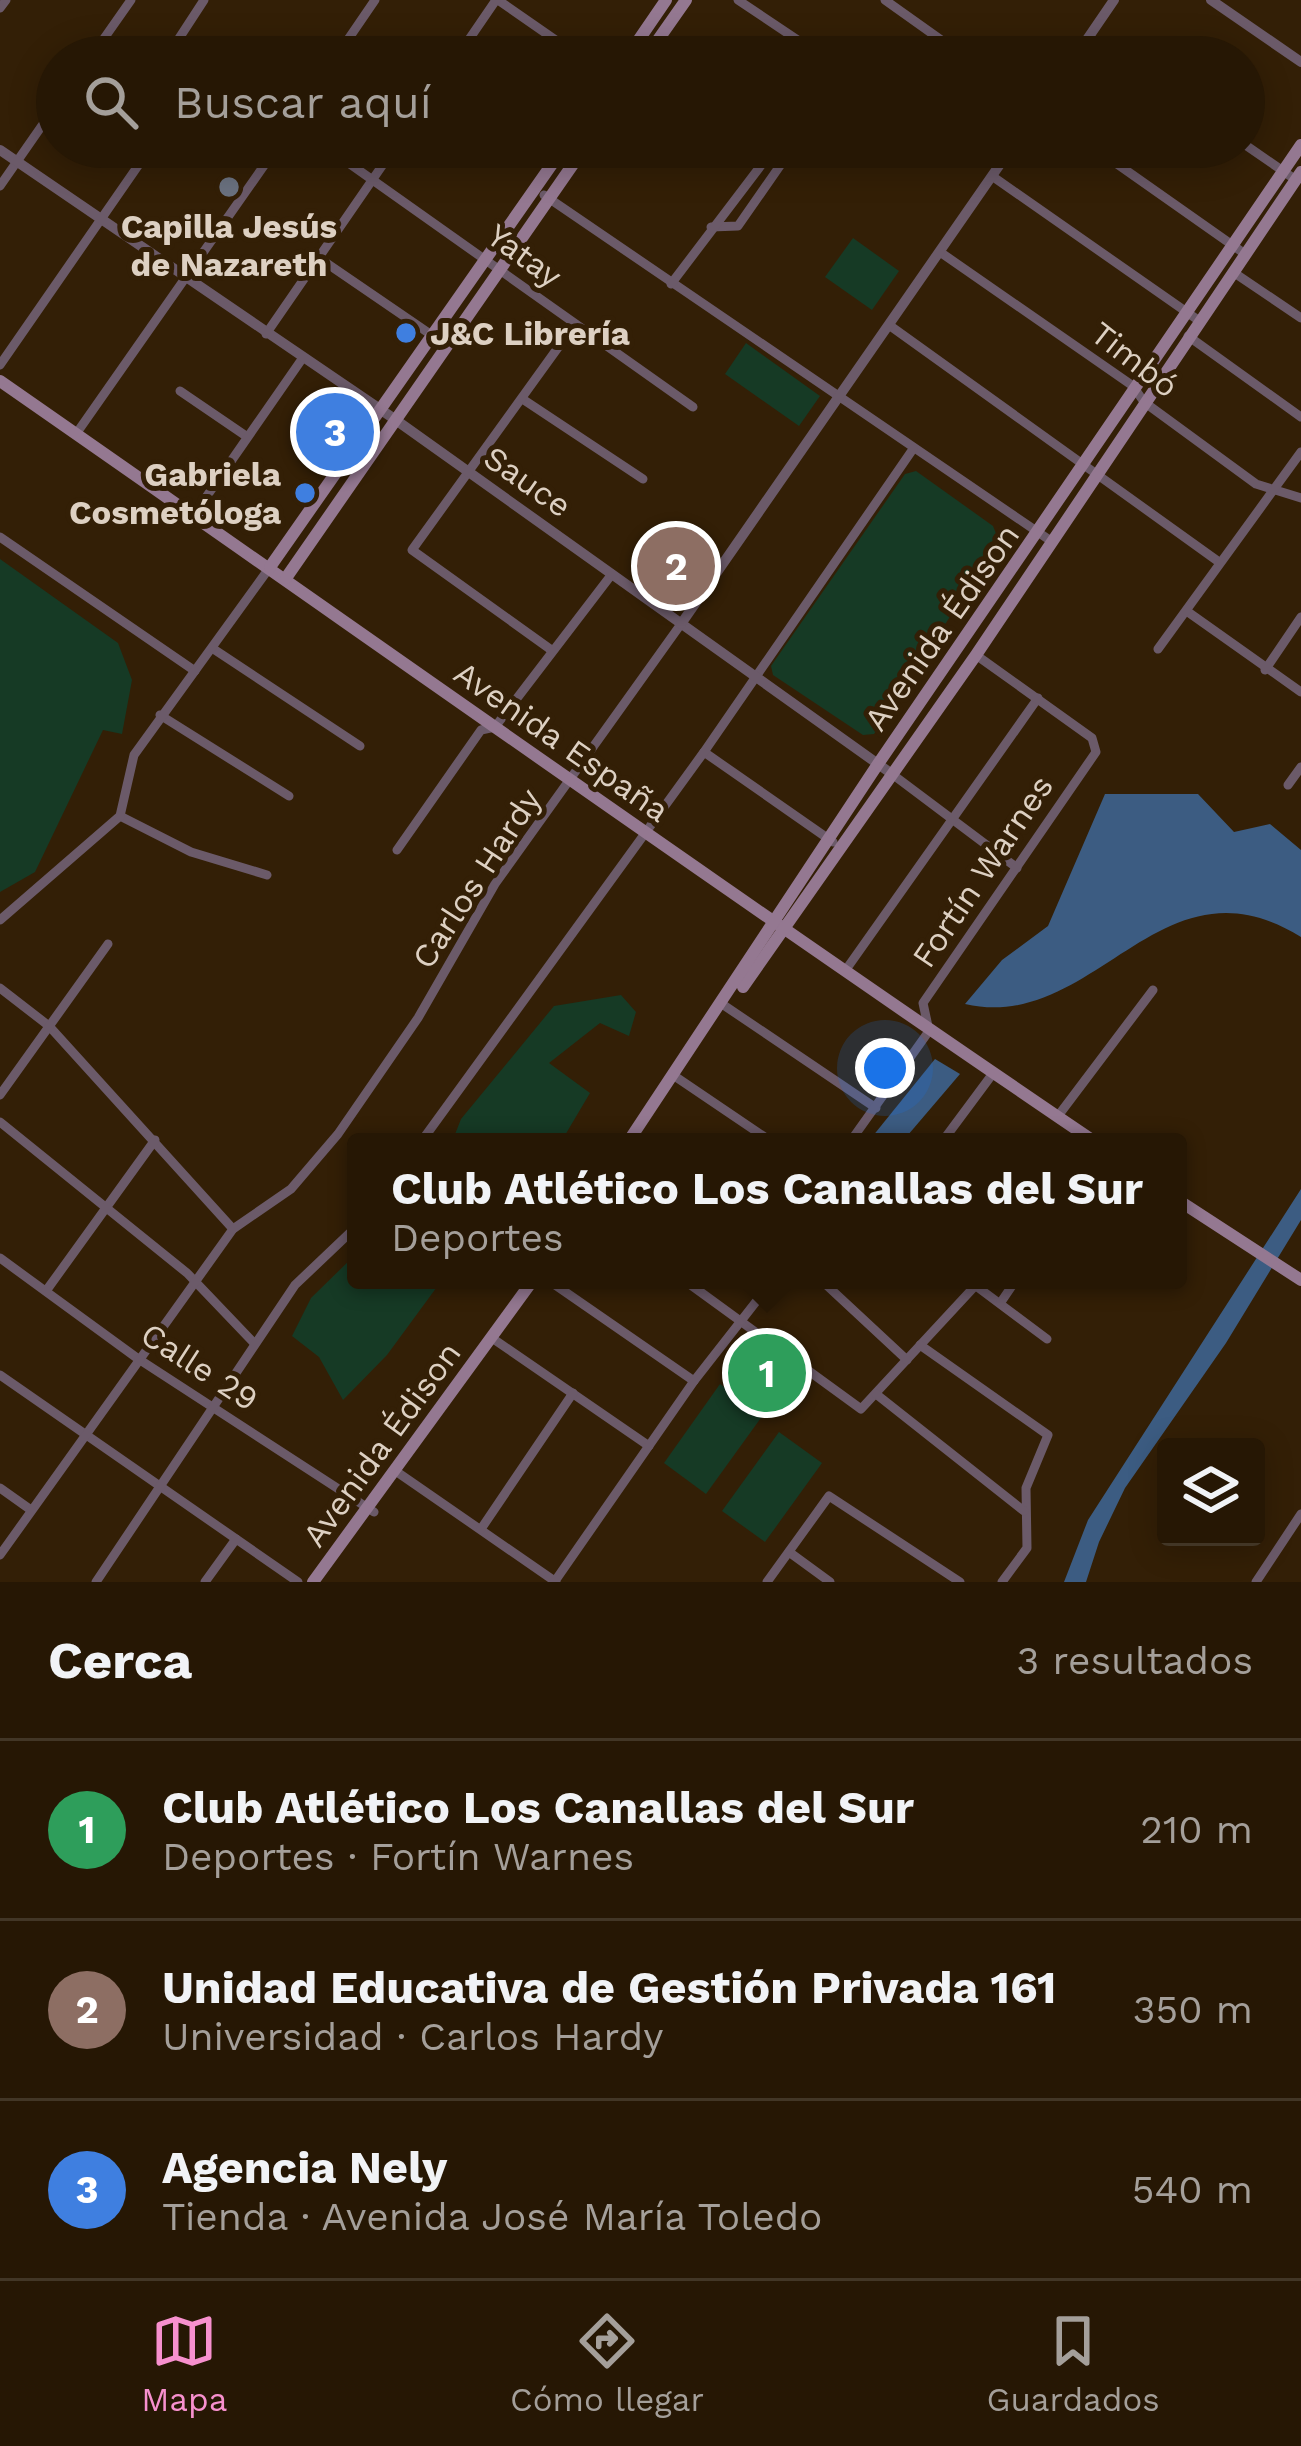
<!DOCTYPE html>
<html lang="es">
<meta charset="utf-8">
<style>
:root{--surface:#261704;--page:#322413;--text:#f1f3f6;--muted:#a49f9a;--line:#423626;--accent:#f790ce}
body{margin:0;font-family:"Work Sans",sans-serif;background:var(--page);color:var(--text)}
.controls{position:absolute;right:36px;bottom:36px;display:grid;overflow:hidden;border-radius:12px;box-shadow:0 6px 30px #0003}
.controls button{width:108px;height:108px;display:grid;place-items:center;padding:0;border:0;border-bottom:3px solid var(--line);background:var(--surface);color:var(--text);font:60px sans-serif}
.you{position:absolute;left:885px;top:1068px;width:42px;height:42px;margin:-30px;border:9px solid #fff;border-radius:50%;background:#1a73e8;box-shadow:0 0 0 18px #1a73e833}
.badge{display:grid;place-items:center;width:78px;height:78px;border-radius:50%;background:var(--accent);color:#fff;font-size:39px;font-weight:700}
.pin{position:absolute;translate:-50% -50%;border:6px solid #fff;box-shadow:0 3px 12px #0006}
.popup{position:absolute;left:347px;top:1133px;width:840px;height:156px;box-sizing:border-box;display:grid;place-content:center;border-radius:12px;background:var(--surface);filter:drop-shadow(0 3px 9px #0005);font-size:39px;white-space:nowrap;color:var(--muted)}
.popup b{font-size:45px;color:var(--text)}
.popup::after{content:'';position:absolute;left:50%;top:100%;margin-left:-24px;border:24px solid transparent;border-top-color:var(--surface)}
.list{margin:0;padding:0;list-style:none}
h2{display:flex;justify-content:space-between;align-items:center;height:156px;margin:0;padding:0 48px;font-size:51px}
h2 small{font-size:39px;font-weight:400;color:var(--muted)}
.list li{display:grid;grid-template-columns:78px 1fr auto;gap:36px;align-items:center;box-sizing:border-box;height:180px;padding:0 48px;border-top:3px solid var(--line)}
.list b{display:block;font-size:45px;white-space:nowrap}
.list p{margin:0;font-size:39px;white-space:nowrap;color:var(--muted)}
.list em{font-size:39px;font-style:normal;color:var(--muted)}
.icon{flex:none;width:66px;height:66px;fill:none;stroke:currentColor;stroke-width:2;stroke-linecap:round;stroke-linejoin:round}
.map{position:relative;flex:none;width:1301px;height:1582px;overflow:hidden}
.search{position:absolute;background:var(--surface);box-shadow:0 6px 30px #0003;left:36px;right:36px;top:36px;height:132px;display:flex;align-items:center;gap:30px;box-sizing:border-box;padding:0 42px;border-radius:66px;color:var(--muted);font-size:45px}
.sheet{height:696px;background:var(--surface)}
nav{display:flex;justify-content:space-around;align-items:center;box-sizing:border-box;height:168px;border-top:3px solid var(--line);background:var(--surface);font-size:33px;color:var(--muted)}
nav a{display:grid;justify-items:center;gap:6px}
nav .on{color:var(--accent)}
.map>svg:first-child{display:block}
</style>
<div class="map">
<svg width="1301" height="1582" viewBox="0 0 1301 1582">
<rect width="100%" height="100%" fill="#331f06"/>
<g fill="#163a25">
<path d="M853 238 899 271 872 310 825 277Z"/>
<path d="M746 343 820 396 799 426 725 374Z"/>
<path d="M916 471 993 526 999 541 874 734 863 735 773 675 771 666 905 474Z"/>
<path d="M0 559 118 643 132 680 122 734 103 730 35 872 0 892Z"/>
<path d="M621 995 636 1012 629 1036 600 1023 549 1063 590 1093 561 1142H452L461 1119 554 1006Z"/>
<path d="M356 1254V1280H442L387 1355 343 1400 319 1357 292 1336 311 1298Z"/>
<path d="M720 1384 763 1415 706 1494 664 1463Z"/>
<path d="M779 1432 822 1463 765 1542 722 1511Z"/>
</g>
<g fill="#3c5c82">
<path d="M1105 794H1198L1234 832 1270 824 1301 850V937C1160 849 1096 1034 965 1004L1002 960 1048 926Z"/>
<path d="M935 1059 960 1074 902 1142H868Z"/>
<path d="M1301 1189V1220L1226 1343 1125 1488 1099 1542 1086 1582H1064L1088 1520Z"/>
</g>
<g fill="none" stroke-linecap="round" stroke-linejoin="round">
<g stroke="#6b5a69" stroke-width="9">
<path d="M498 0 580 57"/>
<path d="M738 0 823 57"/>
<path d="M885 0 965 57"/>
<path d="M0 8 6 0"/>
<path d="M1089 37 1118 57"/>
<path d="M91 57 131 0"/>
<path d="M197 57 176 43 204 0"/>
<path d="M336 57 375 0"/>
<path d="M457 57 496 0"/>
<path d="M1244 144 1296 180"/>
<path d="M326 147 693 407"/>
<path d="M1093 147 1245 254"/>
<path d="M992 176 1198 320"/>
<path d="M0 186 57 104"/>
<path d="M544 195 1051 541"/>
<path d="M711 227 738 226 793 147"/>
<path d="M940 252 1133 386 1144 402 1256 484 1301 498"/>
<path d="M319 258 433 336"/>
<path d="M1233 272 1301 318"/>
<path d="M671 284 775 147"/>
<path d="M889 325 1219 562"/>
<path d="M266 334 395 147"/>
<path d="M1188 336 1301 417"/>
<path d="M0 365 151 147"/>
<path d="M180 391 246 436"/>
<path d="M524 400 643 479"/>
<path d="M76 434 277 147"/>
<path d="M193 516 302 359"/>
<path d="M0 537 195 671"/>
<path d="M1188 612 1301 692"/>
<path d="M212 648 360 746"/>
<path d="M550 649 412 550 575 324"/>
<path d="M1158 649 1301 452"/>
<path d="M1265 670 1301 617"/>
<path d="M160 715 289 796"/>
<path d="M704 752 833 842"/>
<path d="M892 774 1017 868"/>
<path d="M1288 785 1301 767"/>
<path d="M120 816 191 852 267 875"/>
<path d="M397 850 481 730 495 727 612 574"/>
<path d="M0 920 120 816 134 755 270 567"/>
<path d="M845 971 1038 698"/>
<path d="M0 988 49 1026 233 1229"/>
<path d="M722 1004 876 1108"/>
<path d="M673 1075 772 1142"/>
<path d="M0 1095 108 944"/>
<path d="M1058 1116 1153 990"/>
<path d="M0 1122 187 1273 253 1342"/>
<path d="M421 1142 704 752 913 449"/>
<path d="M850 1142 929 1031 923 1003 1096 752 1092 738 976 655"/>
<path d="M942 1142 994 1072"/>
<path d="M0 1258 137 1358 374 1512"/>
<path d="M548 1280 694 1381"/>
<path d="M684 1280 861 1409 975 1286"/>
<path d="M821 1280 907 1360"/>
<path d="M968 1280 1047 1339"/>
<path d="M46 1291 155 1140"/>
<path d="M1001 1302 1016 1280"/>
<path d="M492 1338 649 1446"/>
<path d="M920 1345 1048 1435 1026 1488 1027 1548 1002 1582"/>
<path d="M0 1375 298 1582"/>
<path d="M876 1394 1024 1511"/>
<path d="M397 1472 556 1582"/>
<path d="M0 1488 31 1510"/>
<path d="M481 1529 573 1393"/>
<path d="M789 1552 830 1582"/>
<path d="M0 1555 233 1229 291 1189 338 1134 418 1018 495 884 681 624"/>
<path d="M555 1581 694 1381 773 1280"/>
<path d="M96 1582 295 1285 356 1227"/>
<path d="M205 1582 236 1539"/>
<path d="M767 1582 829 1496 960 1582"/>
<path d="M1256 1582 1301 1514"/>
</g>
<g stroke="#6b5a69" stroke-width="10">
<path d="M1211 0 1301 62"/>
<path d="M1075 57 1114 0"/>
<path d="M0 150 393 418 892 774"/>
<path d="M681 624 1012 147"/>
</g>
<g stroke="#947891" stroke-width="12">
<path d="M627 57 666 0"/>
<path d="M646 57 686 0"/>
<path d="M0 381C365 635 728 893 1095 1142"/>
<path d="M270 567 564 147"/>
<path d="M286 578 585 147"/>
<path d="M743 987 976 655 1301 172"/>
<path d="M628 1142 878 764 1301 145"/>
<path d="M1178 1200 1301 1280"/>
<path d="M313 1582 533 1280"/>
</g>
</g>
<circle fill="#6b7280" stroke="#331f06" stroke-width="4.5" cx="229" cy="187" r="12"/>
<g fill="#3f7fe0" stroke="#331f06" stroke-width="4.5">
<circle cx="406" cy="333" r="12"/>
<circle cx="305" cy="493" r="12"/>
</g>
<g text-anchor="middle" stroke-width="10" stroke-linejoin="round" paint-order="stroke">
<g font-size="33" font-weight="bold" fill="#ddd0c2" stroke="#331f06">
<text x="229" y="238">Capilla Jesús<tspan x="229" dy="38">de Nazareth</tspan></text>
<text x="430" y="345" text-anchor="start">J&amp;C Librería</text>
<text x="281" y="486" text-anchor="end">Gabriela<tspan x="281" dy="38">Cosmetóloga</tspan></text>
</g>
<g font-size="33" fill="#ddd0c2" stroke="#331f06">
<text transform="translate(525 255) rotate(36)" y="12">Yatay</text>
<text transform="translate(1135 359) rotate(38)" y="12">Timbó</text>
<text transform="translate(528 481) rotate(35)" y="12">Sauce</text>
<text transform="translate(941 627) rotate(-55)" y="12">Avenida Édison</text>
<text transform="translate(562 741) rotate(35)" y="12">Avenida España</text>
<text transform="translate(982 871) rotate(-56)" y="12">Fortín Warnes</text>
<text transform="translate(476 878) rotate(-57)" y="12">Carlos Hardy</text>
<text transform="translate(200 1366) rotate(33)" y="12">Calle 29</text>
<text transform="translate(381 1444) rotate(-54)" y="12">Avenida Édison</text>
</g>
</g>
</svg>
<div class="controls">
<button><svg class="icon" aria-label="layers" viewBox="0 0 24 24"><path d="M12 4l9 5-9 5-9-5zM3 14l9 5 9-5"/></svg></button>
</div>
<div class="you"></div>
<div class="pin badge" style="left:767px;top:1373px;background:#2e9e5b">1</div>
<div class="popup"><b>Club Atlético Los Canallas del Sur</b>Deportes</div>
<div class="pin badge" style="left:676px;top:566px;background:#8d6e63">2</div>
<div class="pin badge" style="left:335px;top:432px;background:#3f7fe0">3</div>
<div class="search"><svg class="icon" aria-label="search" viewBox="0 0 24 24"><circle cx="10" cy="10" r="6"/><path d="M15 15l6 6"/></svg>Buscar aquí</div>
</div>
<section class="sheet">
<h2>Cerca<small>3 resultados</small></h2>
<ul class="list">
<li><span class="badge" style="background:#2e9e5b">1</span><div><b>Club Atlético Los Canallas del Sur</b><p>Deportes · Fortín Warnes</p></div><em>210 m</em></li>
<li><span class="badge" style="background:#8d6e63">2</span><div><b>Unidad Educativa de Gestión Privada 161</b><p>Universidad · Carlos Hardy</p></div><em>350 m</em></li>
<li><span class="badge" style="background:#3f7fe0">3</span><div><b>Agencia Nely</b><p>Tienda · Avenida José María Toledo</p></div><em>540 m</em></li>
</ul>
</section>
<nav>
<a class="on"><svg class="icon" aria-label="map" viewBox="0 0 24 24"><path d="M3 6l6-2 6 2 6-2v14l-6 2-6-2-6 2zM9 4v14M15 6v14"/></svg>Mapa</a>
<a><svg class="icon" aria-label="directions" viewBox="0 0 24 24"><path d="M12 3l9 9-9 9-9-9zM9 14v-3h6M13 9l2 2-2 2"/></svg>Cómo llegar</a>
<a><svg class="icon" aria-label="saved" viewBox="0 0 24 24"><path d="M7 4h10v16l-5-4-5 4z"/></svg>Guardados</a>
</nav>
